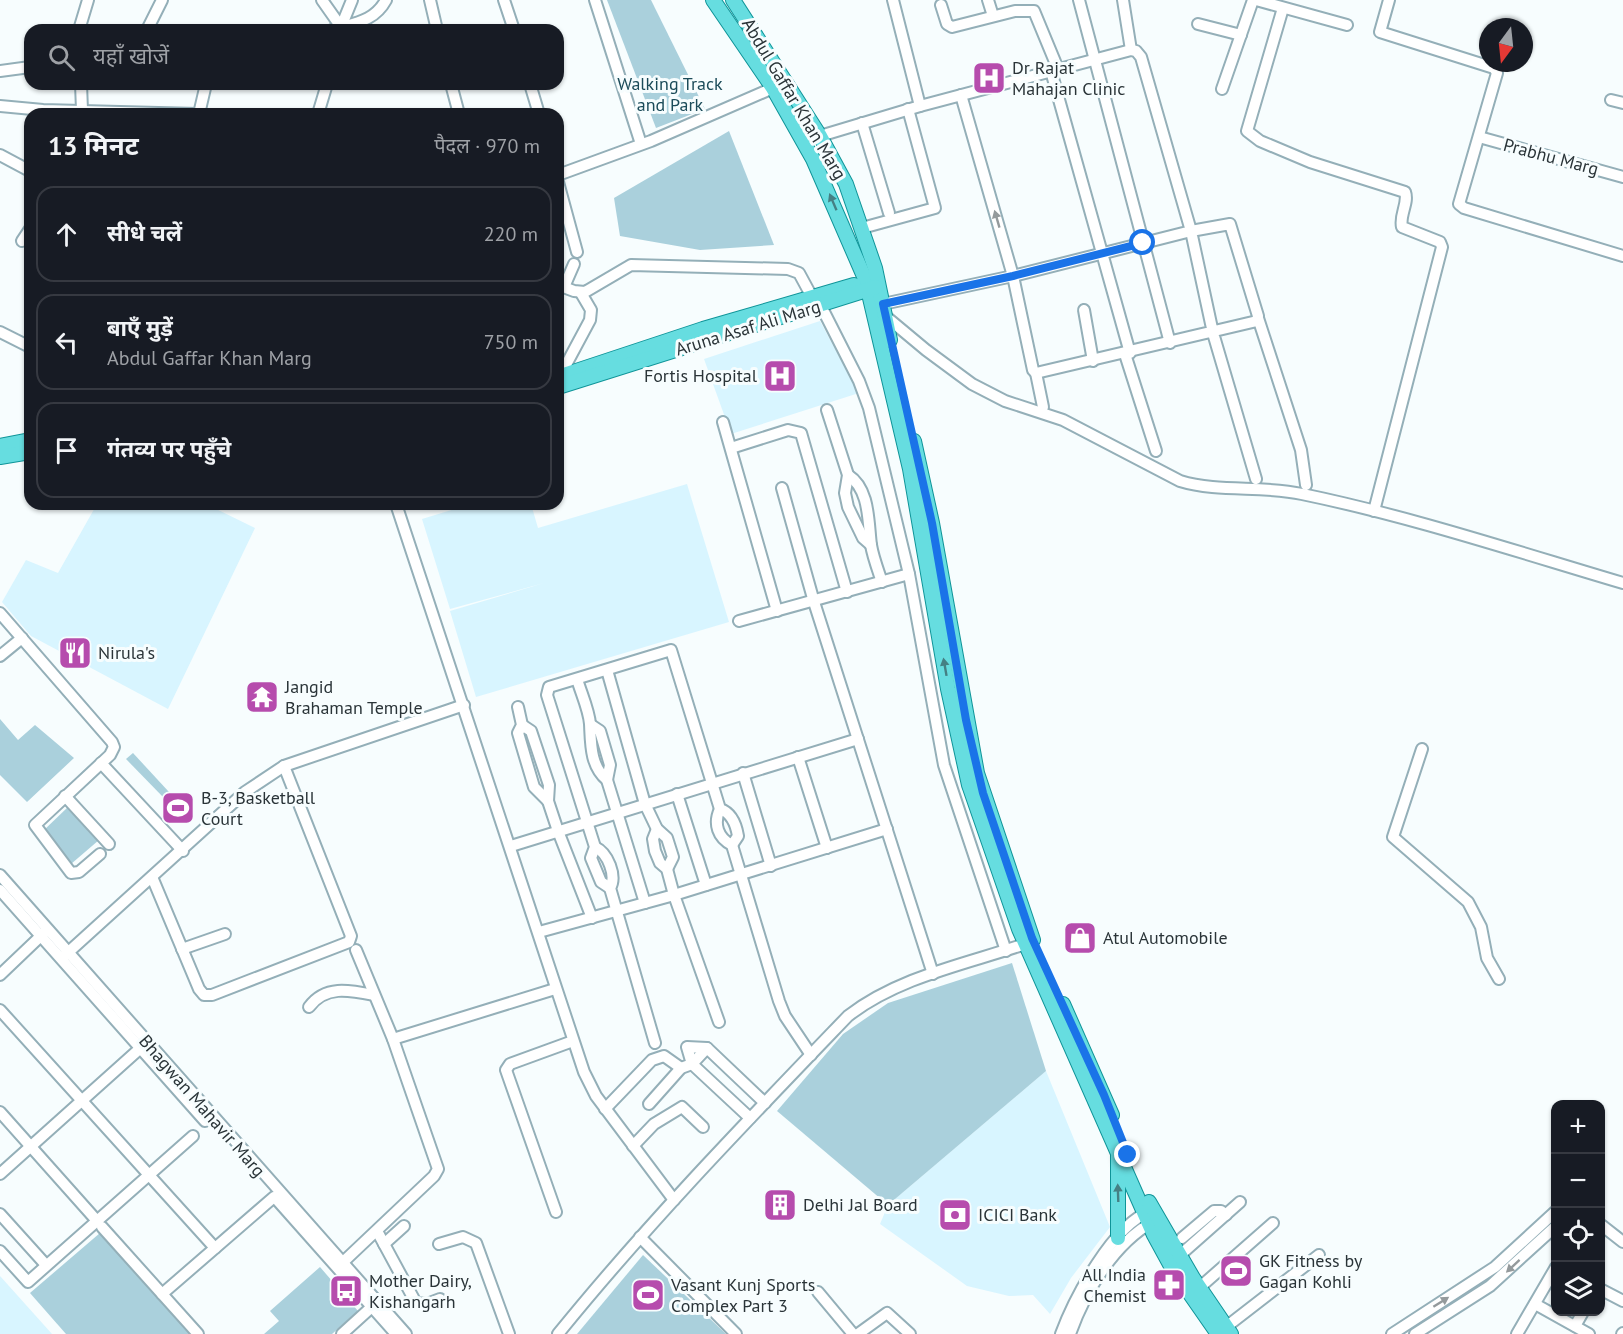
<!DOCTYPE html>
<html lang="hi">
<meta charset="utf-8">
<style>
:root{--surface:#171b24;--page:#20242c;--text:#f1f3f6;--muted:#9ea1a6;--line:#363941}
body{margin:0;font-family:"PT Sans","Noto Sans Devanagari",sans-serif;background:var(--page);color:var(--text)}
.controls{position:absolute;right:18px;bottom:18px;display:grid;overflow:hidden;border-radius:12px;box-shadow:0 2px 4px #0004}
.controls button{width:54px;height:54px;display:grid;place-items:center;padding:0;border:0;border-bottom:2px solid var(--line);background:var(--surface);color:var(--text);font:30px sans-serif}
.compass{position:absolute;left:1479px;top:18px;width:54px;height:54px;border-radius:50%;background:var(--surface);box-shadow:0 2px 4px #0004;rotate:195deg}
.stop{position:absolute;width:18px;height:18px;margin:-14px;border:4px solid #1a73e8;border-radius:50%;background:#fff}
.stop.end{background:#1a73e8;border-color:#fff;box-shadow:0 2px 6px #0008}
.list{margin:0;padding:0;list-style:none}
h2{display:flex;justify-content:space-between;align-items:center;height:78px;margin:0;padding:0 24px;font-size:26px}
h2 small{font-size:20px;font-weight:400;color:var(--muted)}
.list li{display:grid;grid-template-columns:39px 1fr auto;gap:18px;align-items:center;box-sizing:border-box;height:96px;margin:0 12px 12px;padding:0 12px;border:2px solid var(--line);border-radius:18px}
.list b{display:block;font-size:22px;white-space:nowrap}
.list p{margin:0;font-size:20px;white-space:nowrap;color:var(--muted)}
.list em{font-size:20px;font-style:normal;color:var(--muted)}
.icon{flex:none;width:33px;height:33px;fill:none;stroke:currentColor;stroke-width:2;stroke-linecap:round;stroke-linejoin:round}
.map{position:relative;flex:none;width:1623px;height:1334px;overflow:hidden}
.search{position:absolute;background:var(--surface);box-shadow:0 2px 4px #0004;left:24px;top:24px;width:540px;height:66px;display:flex;align-items:center;gap:15px;box-sizing:border-box;padding:0 21px;border-radius:18px;color:var(--muted);font-size:22px}
.panel{position:absolute;background:var(--surface);box-shadow:0 2px 4px #0004;left:24px;top:108px;width:540px;height:402px;border-radius:18px}
.map>svg:first-child{display:block}
</style>
<div class="map">
<svg width="1623" height="1334" viewBox="0 0 1623 1334">
<rect width="100%" height="100%" fill="#f7fdfe"/>
<g fill="#d8f5ff">
<path d="M820 321 859 393 731 434 704 359Z"/>
<path d="M687 484 729 622 476 697 450 611 544 583 450 609 422 519 471 504H531L538 528Z"/>
<path d="M97 504H206L255 528 168 709 31 636 2 602 26 560 58 573Z"/>
<path d="M1046 1071 1110 1227 1071 1278 1050 1314 1033 1295 1009 1296 967 1286 880 1224 888 1205Z"/>
<path d="M0 1276 52 1334H0Z"/>
</g>
<g fill="#aad0dc">
<path d="M607 0H651L705 109 656 128Z"/>
<path d="M729 131 774 245 700 250 620 236 614 198Z"/>
<path d="M0 719 18 740 35 725 74 758 27 802 0 775Z"/>
<path d="M133 753 169 792 163 797 126 759Z"/>
<path d="M171 793 193 817 186 824 163 799Z"/>
<path d="M68 807 99 840 71 864 42 832Z"/>
<path d="M1012 963 1046 1071 888 1205 777 1111 843 1034 888 1003Z"/>
<path d="M100 1233 191 1334H66L30 1293Z"/>
<path d="M643 1255 726 1334H577Z"/>
<path d="M320 1267 358 1311 332 1334H264L279 1321 270 1311Z"/>
</g>
<g fill="none" stroke-linecap="round" stroke-linejoin="round">
<defs>
<g id="minor">
<path d="M322 0 341 27"/>
<path d="M430 0 437 30"/>
<path d="M504 0 514 30"/>
<path d="M595 0 641 144"/>
<path d="M893 0 920 106"/>
<path d="M988 0 993 16"/>
<path d="M1079 0 1170 343"/>
<path d="M1123 0 1131 50"/>
<path d="M1256 0 1347 25"/>
<path d="M1389 0 1380 32 1494 68 1497 73 1459 204 1464 208 1623 256"/>
<path d="M941 5 947 24 952 27 1015 11H1034L1058 69"/>
<path d="M1283 8 1247 131 1260 141 1310 162 1405 192C1409 203 1399 215 1402 227L1440 242 1442 247 1374 511"/>
<path d="M1198 24 1241 35"/>
<path d="M341 27 352 0"/>
<path d="M79 30 88 0"/>
<path d="M147 30 162 0"/>
<path d="M332 30C354 23 374 22 386 0"/>
<path d="M0 71 30 67"/>
<path d="M1051 71 1130 353"/>
<path d="M81 84 82 110"/>
<path d="M451 84 459 114"/>
<path d="M530 84 539 114"/>
<path d="M1222 89 1253 0"/>
<path d="M961 95 1013 276 1033 370 1036 373 1257 321 1258 316 1230 224 1191 231 1213 333 1256 479"/>
<path d="M1611 100 1623 103"/>
<path d="M0 106 43 110 197 114"/>
<path d="M199 114 206 84"/>
<path d="M318 114 327 84"/>
<path d="M862 123 889 213"/>
<path d="M820 136 920 106 1131 50 1136 51 1141 57 1191 231 1013 276 883 304"/>
<path d="M1479 137 1623 177"/>
<path d="M0 155 30 171"/>
<path d="M558 175 651 141 773 88"/>
<path d="M558 182 577 252"/>
<path d="M862 228 935 208 908 109"/>
<path d="M22 241 30 229"/>
<path d="M558 285 574 291 585 292 631 265 788 269 799 273 812 297"/>
<path d="M564 287 574 264"/>
<path d="M821 306 859 381 869 408 909 574 944 765 1006 951"/>
<path d="M1084 310 1093 361"/>
<path d="M884 315 926 350 972 384 1005 401 1063 420 1180 481C1219 493 1262 485 1302 494 1409 516 1518 552 1623 583"/>
<path d="M1258 318 1301 450 1306 485"/>
<path d="M0 332 30 347"/>
<path d="M1125 354 1156 451"/>
<path d="M1036 373 1043 407"/>
<path d="M560 376 590 320 591 310 581 293"/>
<path d="M827 410 848 475 845 493 848 507 863 538 871 545"/>
<path d="M723 422 777 611"/>
<path d="M731 448 788 430 801 433 847 592"/>
<path d="M848 475C870 489 868 522 871 545 873 557 878 570 882 582"/>
<path d="M782 488 814 602 933 974"/>
<path d="M396 504 584 1072 596 1096 674 1200"/>
<path d="M0 613 112 742 114 747 110 755 35 825 71 873 79 872 100 854"/>
<path d="M739 621 909 574"/>
<path d="M0 656 22 638"/>
<path d="M607 670 645 804 657 829 667 838 673 857 667 869"/>
<path d="M577 679C581 693 589 710 590 724 591 743 590 766 607 780L645 903"/>
<path d="M518 707 522 725 518 733 534 787 548 801"/>
<path d="M522 725 531 731 549 785 548 801 558 831 592 918"/>
<path d="M591 725 600 731 610 765 607 780"/>
<path d="M1422 749 1393 837 1468 902 1481 927 1487 958 1499 979"/>
<path d="M798 757 827 848"/>
<path d="M101 763 183 851"/>
<path d="M743 773 771 866"/>
<path d="M677 794 706 885"/>
<path d="M65 796 109 844"/>
<path d="M720 809C713 824 718 838 732 845L779 1001 785 1016 811 1055"/>
<path d="M657 829 653 839 655 851 660 863 667 869 674 895 719 1022"/>
<path d="M511 846 858 739"/>
<path d="M595 847C608 853 617 876 610 888L655 1043"/>
<path d="M0 875 406 1334"/>
<path d="M152 877 199 989 204 995H212L349 942 351 936 284 766"/>
<path d="M610 888 601 882 591 858 595 847 547 695 549 687 671 650 720 809C732 813 736 824 738 836L732 845"/>
<path d="M0 890 205 1121"/>
<path d="M539 932 674 895 887 829"/>
<path d="M182 949 225 934"/>
<path d="M63 957 245 792 284 766 464 705"/>
<path d="M0 975 45 932"/>
<path d="M309 1007C325 985 349 990 374 995"/>
<path d="M0 1010 215 1248"/>
<path d="M393 1039 555 989"/>
<path d="M649 1104 681 1068 692 1064 707 1048"/>
<path d="M605 1109 652 1060 664 1056 681 1068"/>
<path d="M0 1112 98 1222"/>
<path d="M750 1118 692 1064 687 1047 707 1048 765 1103"/>
<path d="M633 1146 654 1124 682 1107 703 1127"/>
<path d="M0 1174 145 1044"/>
<path d="M278 1201 396 1334"/>
<path d="M556 1212 506 1070 510 1064 573 1041"/>
<path d="M0 1214 46 1265"/>
<path d="M1600 1224 1623 1242"/>
<path d="M102 1227 198 1334"/>
<path d="M377 1231 416 1303 427 1304 440 1299"/>
<path d="M640 1237 736 1334"/>
<path d="M1182 1238 1214 1211H1221L1226 1215"/>
<path d="M384 1244 404 1226"/>
<path d="M439 1244 463 1237 476 1243 509 1334"/>
<path d="M0 1251 28 1282 193 1136"/>
<path d="M1179 1256 1240 1202"/>
<path d="M341 1264 434 1176 438 1169 393 1039 356 950"/>
<path d="M1199 1288 1273 1223"/>
<path d="M1600 1289 1623 1301"/>
<path d="M818 1292 853 1334"/>
<path d="M162 1294 274 1197"/>
<path d="M1535 1304 1589 1334"/>
<path d="M1575 1326 1583 1312"/>
<path d="M1226 1327 1319 1255"/>
<path d="M342 1334 375 1304"/>
<path d="M558 1334C648 1223 748 1120 848 1016 898 977 966 964 1025 944"/>
<path d="M858 1334 887 1313 910 1334"/>
<path d="M1061 1334C1074 1299 1113 1224 1151 1211"/>
<path d="M1070 1334C1085 1292 1113 1244 1154 1221"/>
<path d="M1392 1334 1495 1267 1556 1211"/>
<path d="M1415 1334 1490 1286 1556 1226"/>
<path d="M1517 1334 1556 1267"/>
<path d="M1622 1334 1623 1333"/>
</g>
<g id="major">
<path d="M713 0 773 88 813 159 866 281 910 469 948 689 969 785 1019 929 1154 1235 1172 1268 1218 1334"/>
<path d="M733 0 820 136 846 184 875 268 890 340"/>
<path d="M558 377 703 329 854 285"/>
<path d="M558 387 876 287"/>
<path d="M914 441 932 523 977 773 1033 940"/>
<path d="M0 446 30 440"/>
<path d="M0 457 30 452"/>
<path d="M1063 1004 1112 1115"/>
<path d="M1118 1156V1238"/>
<path d="M1149 1202 1193 1278 1231 1334"/>
</g>
</defs>
<use href="#minor" stroke="#94afb8" stroke-width="14"/>
<use href="#major" stroke="#0f9498" stroke-width="16"/>
<use href="#minor" stroke="#fff" stroke-width="10"/>
<use href="#major" stroke="#66dde0" stroke-width="14"/>
</g>
<defs><path id="oneway-solid" d="M-6-.8H1V-3.2L6.5 0L1 3.2V.8H-6Z" transform="scale(1.5)"/></defs>
<g fill="#458084">
<use href="#oneway-solid" transform="translate(833 202) rotate(-113)"/>
<use href="#oneway-solid" transform="translate(945 667) rotate(-100)"/>
<use href="#oneway-solid" transform="translate(1118 1193) rotate(-92)"/>
</g>
<g fill="#949a9c">
<use href="#oneway-solid" transform="translate(997 219) rotate(-106)"/>
<use href="#oneway-solid" transform="translate(1513 1266) rotate(137)"/>
<use href="#oneway-solid" transform="translate(1441 1302) rotate(-32)"/>
</g>
<g fill="none" stroke-linecap="round" stroke-linejoin="round">
<path stroke="#1a73e8" stroke-width="8" d="M1128 1155 1104 1095 1032 938 983 793 966 720 932 523 883 304 1013 276 1143 243"/>
</g>
<defs>
<symbol id="hospital-square" viewBox="-11 -11 22 22"><rect x="-9" y="-9" width="18" height="18" rx="4" fill="#b64cad" stroke="#f7fdfe"/><path d="M-5-5h3v3.5h4V-5h3V5h-3V1.5h-4V5h-3Z" fill="#fff"/></symbol>
<symbol id="restaurant-square" viewBox="-11 -11 22 22"><rect x="-9" y="-9" width="18" height="18" rx="4" fill="#b64cad" stroke="#f7fdfe"/><path d="M-5-6h1v4h1v-4h1v4h1v-4h1v5L-1.5 .5V6h-2V.5L-5-1ZM5-6V6H3V1.5H1.5Q1.5-4 5-6Z" fill="#fff"/></symbol>
<symbol id="temple-square" viewBox="-11 -11 22 22"><rect x="-9" y="-9" width="18" height="18" rx="4" fill="#b64cad" stroke="#f7fdfe"/><path d="M0-6L5-2H3V0L6.5 2.5H4V6H1.5V3h-3V6H-4V2.5H-6.5L-3 0V-2H-5Z" fill="#fff"/></symbol>
<symbol id="stadium-square" viewBox="-11 -11 22 22"><rect x="-9" y="-9" width="18" height="18" rx="4" fill="#b64cad" stroke="#f7fdfe"/><path d="M0-5a6.5 5 0 1 0 0 10a6.5 5 0 1 0 0-10ZM-3.5-1.8h7v3.6h-7Z" fill="#fff"/></symbol>
<symbol id="shop-square" viewBox="-11 -11 22 22"><rect x="-9" y="-9" width="18" height="18" rx="4" fill="#b64cad" stroke="#f7fdfe"/><path d="M-5-2.5h2.3a2.7 3.5 0 0 1 5.4 0H5L5.5 6h-11ZM-1.5-2.5h3a1.5 2.3 0 0 0-3 0Z" fill="#fff"/></symbol>
<symbol id="building-square" viewBox="-11 -11 22 22"><rect x="-9" y="-9" width="18" height="18" rx="4" fill="#b64cad" stroke="#f7fdfe"/><path d="M-4-6H4V6H1V3H-1V6H-4ZM-2.5-4.3h1.7v1.8h-1.7ZM.8-4.3h1.7v1.8H.8ZM-2.5-1h1.7V.8h-1.7ZM.8-1h1.7V.8H.8Z" fill="#fff"/></symbol>
<symbol id="bank-square" viewBox="-11 -11 22 22"><rect x="-9" y="-9" width="18" height="18" rx="4" fill="#b64cad" stroke="#f7fdfe"/><path d="M-6-4H6V4H-6ZM0-2.3a2.3 2.3 0 1 0 0 4.6a2.3 2.3 0 1 0 0-4.6Z" fill="#fff"/></symbol>
<symbol id="pharmacy-square" viewBox="-11 -11 22 22"><rect x="-9" y="-9" width="18" height="18" rx="4" fill="#b64cad" stroke="#f7fdfe"/><path d="M-2-6h4v4h4v4h-4v4h-4v-4h-4v-4h4Z" fill="#fff"/></symbol>
<symbol id="bus-square" viewBox="-11 -11 22 22"><rect x="-9" y="-9" width="18" height="18" rx="4" fill="#b64cad" stroke="#f7fdfe"/><path d="M-5-6H5V4H4V6H2V4H-2V6H-4V4H-5ZM-3.5-4V0h7V-4ZM-3.5 1.2v1.5H-2V1.2ZM2 1.2v1.5H3.5V1.2Z" fill="#fff"/></symbol>
</defs>
<g fill-rule="evenodd">
<use href="#hospital-square" x="970" y="59" width="38" height="38"/>
<use href="#hospital-square" x="761" y="357" width="38" height="38"/>
<use href="#restaurant-square" x="56" y="634" width="38" height="38"/>
<use href="#temple-square" x="243" y="678" width="38" height="38"/>
<use href="#stadium-square" x="159" y="789" width="38" height="38"/>
<use href="#shop-square" x="1061" y="919" width="38" height="38"/>
<use href="#building-square" x="761" y="1186" width="38" height="38"/>
<use href="#bank-square" x="936" y="1196" width="38" height="38"/>
<use href="#stadium-square" x="1217" y="1252" width="38" height="38"/>
<use href="#pharmacy-square" x="1150" y="1266" width="38" height="38"/>
<use href="#bus-square" x="327" y="1272" width="38" height="38"/>
<use href="#stadium-square" x="629" y="1276" width="38" height="38"/>
</g>
<g text-anchor="middle" stroke-width="6" stroke-linejoin="round" paint-order="stroke">
<g font-size="18" fill="#2a3438" stroke="#f7fdfe" text-anchor="start">
<text x="1012" y="74">Dr Rajat<tspan x="1012" dy="21">Mahajan Clinic</tspan></text>
<text x="757" y="382" text-anchor="end">Fortis Hospital</text>
<text x="98" y="659">Nirula's</text>
<text x="285" y="693">Jangid<tspan x="285" dy="21">Brahaman Temple</tspan></text>
<text x="201" y="804">B-3, Basketball<tspan x="201" dy="21">Court</tspan></text>
<text x="1103" y="944">Atul Automobile</text>
<text x="803" y="1211">Delhi Jal Board</text>
<text x="978" y="1221">ICICI Bank</text>
<text x="1259" y="1267">GK Fitness by<tspan x="1259" dy="21">Gagan Kohli</tspan></text>
<text x="1146" y="1281" text-anchor="end">All India<tspan x="1146" dy="21">Chemist</tspan></text>
<text x="369" y="1287">Mother Dairy,<tspan x="369" dy="21">Kishangarh</tspan></text>
<text x="671" y="1291">Vasant Kunj Sports<tspan x="671" dy="21">Complex Part 3</tspan></text>
</g>
<g font-size="18" fill="#1b4b59" stroke="#f7fdfe">
<text x="670" y="90">Walking Track<tspan x="670" dy="21">and Park</tspan></text>
</g>
<g font-size="18" fill="#2a3438" stroke="#f7fdfe">
<text transform="translate(794 99) rotate(59)" y="6">Abdul Gaffar Khan Marg</text>
<text transform="translate(1551 157) rotate(15)" y="6">Prabhu Marg</text>
<text transform="translate(748 328) rotate(-17)" y="6">Aruna Asaf Ali Marg</text>
<text transform="translate(202 1106) rotate(49)" y="6">Bhagwan Mahavir Marg</text>
</g>
</g>
</svg>
<div class="controls">
<button>+</button>
<button>−</button>
<button><svg class="icon" aria-label="locate" viewBox="0 0 24 24"><circle cx="12" cy="12" r="6"/><path d="M12 2v4M12 18v4M2 12h4M18 12h4"/></svg></button>
<button><svg class="icon" aria-label="layers" viewBox="0 0 24 24"><path d="M12 4l9 5-9 5-9-5zM3 14l9 5 9-5"/></svg></button>
</div>
<svg class="compass" viewBox="-18 -18 36 36"><path d="M0-13l5 13h-10z" fill="#e53935"/><path d="M0 13l5-13h-10z" fill="#9ea1a6"/></svg>
<div class="stop" style="left:1143px;top:243px"></div>
<div class="stop end" style="left:1128px;top:1155px"></div>
<div class="search"><svg class="icon" aria-label="search" viewBox="0 0 24 24"><circle cx="10" cy="10" r="6"/><path d="M15 15l6 6"/></svg>यहाँ खोजें</div>
<section class="panel">
<h2>13 मिनट<small>पैदल · 970 m</small></h2>
<ul class="list">
<li><svg class="icon" aria-label="ahead" viewBox="0 0 24 24"><path d="M12 20V5M6 11l6-6 6 6"/></svg><div><b>सीधे चलें</b></div><em>220 m</em></li>
<li><svg class="icon" aria-label="left" viewBox="0 0 24 24"><path d="M17 20v-9H6M10 6l-5 5 5 5"/></svg><div><b>बाएँ मुड़ें</b><p>Abdul Gaffar Khan Marg</p></div><em>750 m</em></li>
<li><svg class="icon" aria-label="arrive" viewBox="0 0 24 24"><path d="M6 21V4h12l-3 4 3 4H6"/></svg><div><b>गंतव्य पर पहुँचे</b></div></li>
</ul>
</section>
</div>
